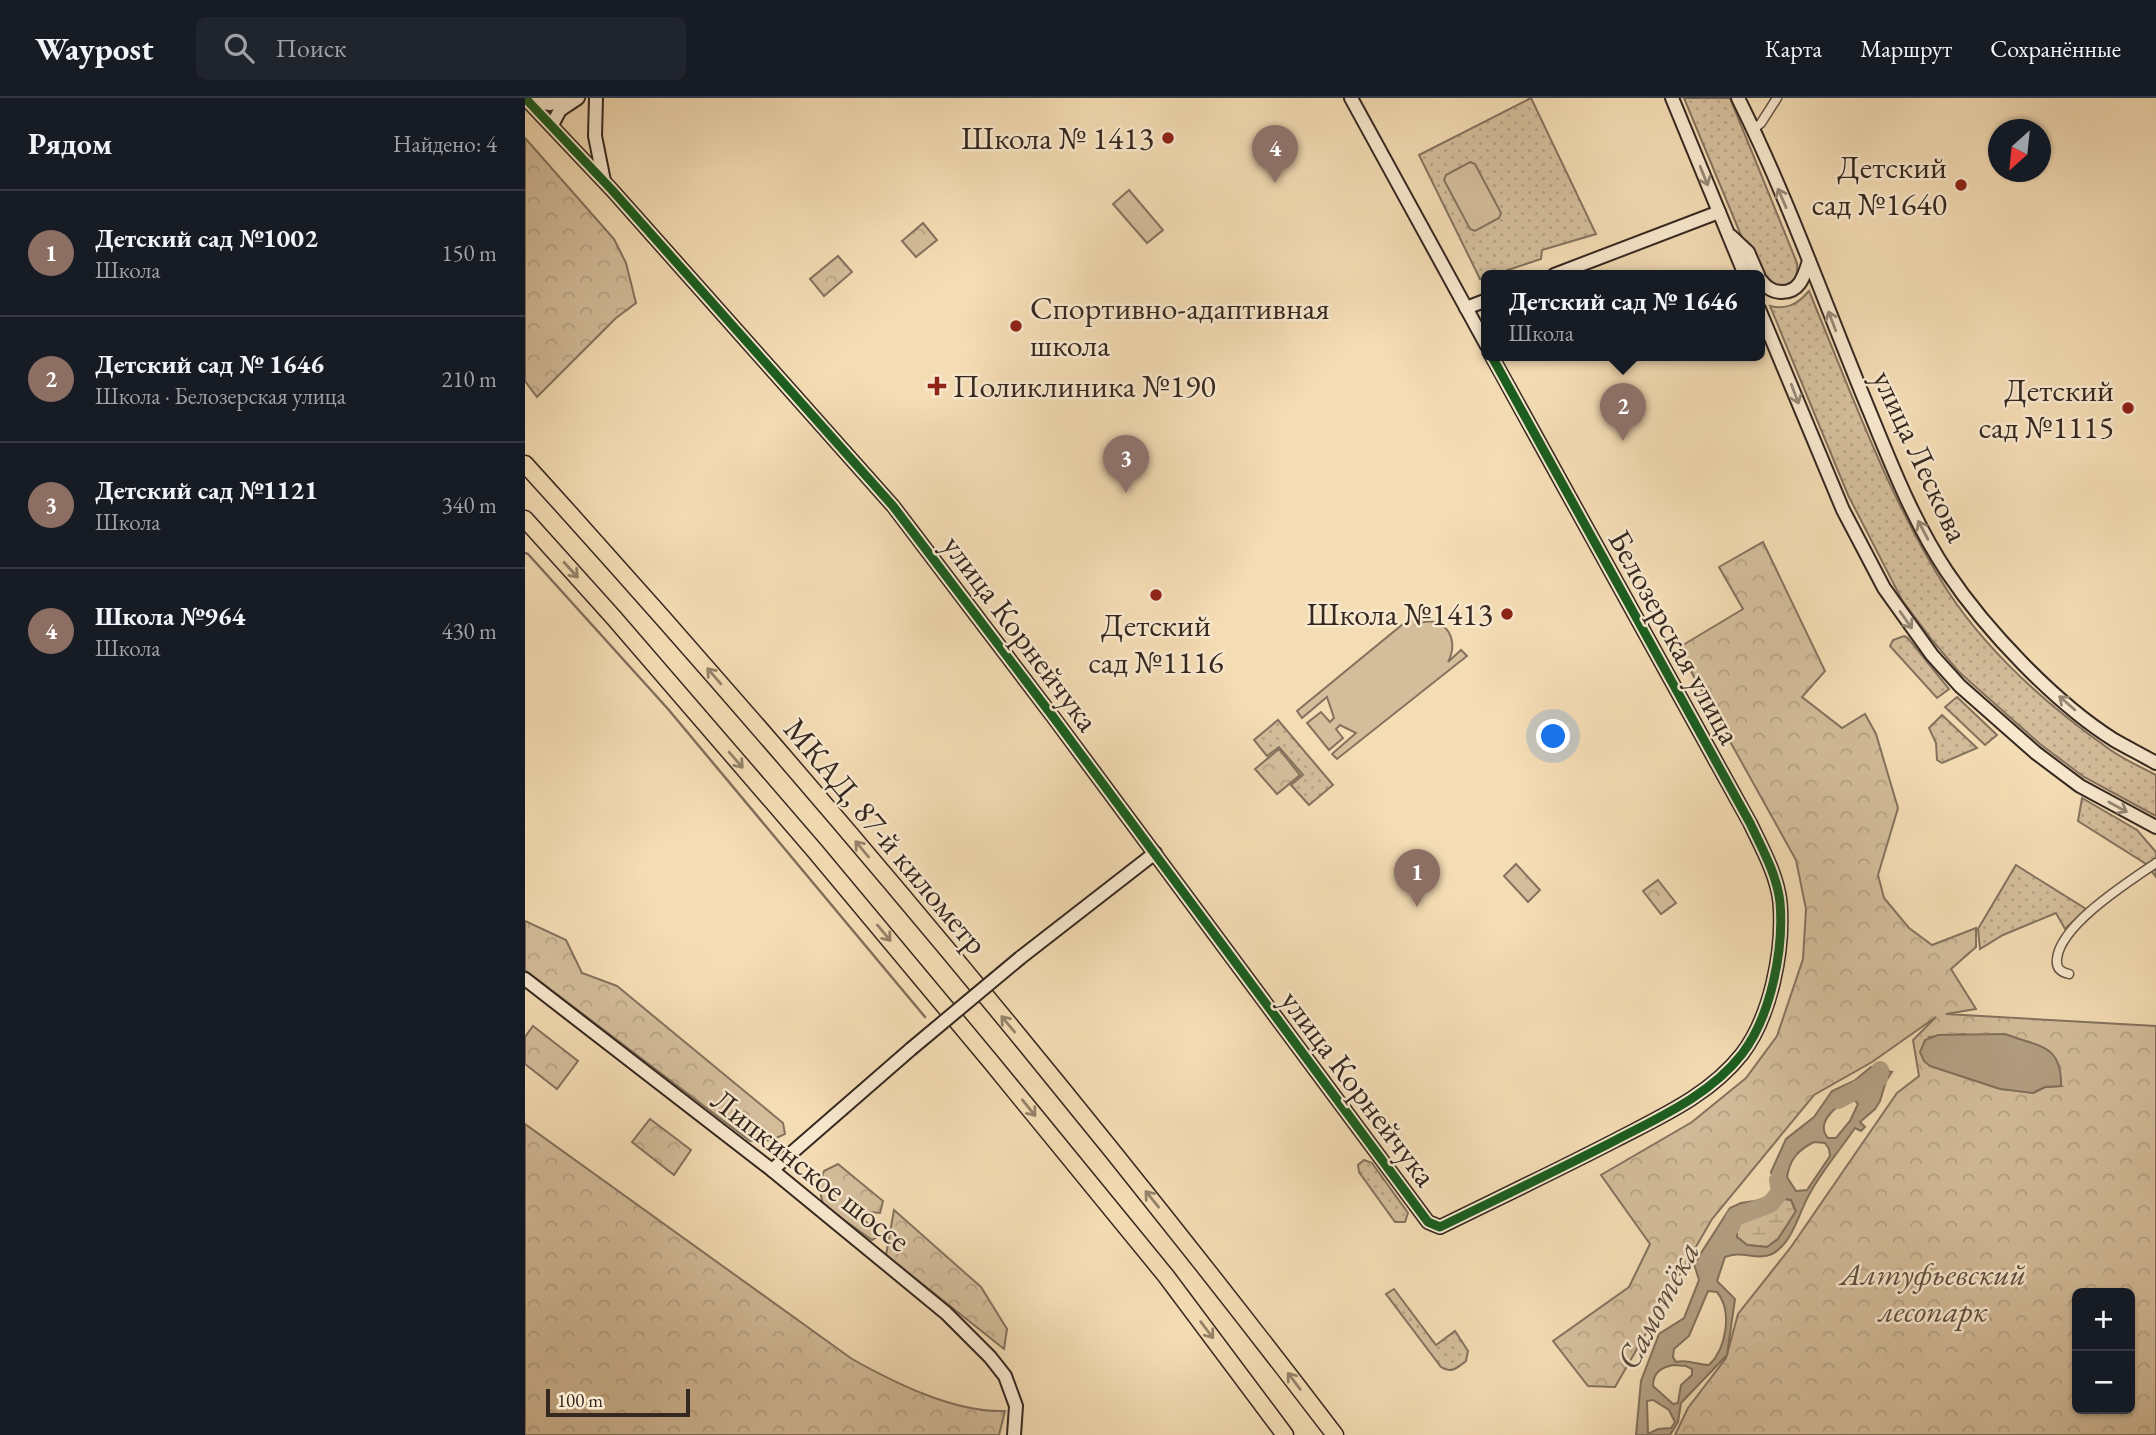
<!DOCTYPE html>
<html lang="ru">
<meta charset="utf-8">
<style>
:root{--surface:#171b24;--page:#20242c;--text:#f1f3f6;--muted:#9ea1a6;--line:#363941;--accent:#c59692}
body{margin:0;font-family:"EB Garamond",serif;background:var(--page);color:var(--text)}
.controls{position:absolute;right:21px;bottom:21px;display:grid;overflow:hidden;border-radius:10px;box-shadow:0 2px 5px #0004}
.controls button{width:63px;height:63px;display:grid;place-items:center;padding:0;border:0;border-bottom:2px solid var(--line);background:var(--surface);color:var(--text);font:35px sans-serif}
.compass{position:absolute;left:1463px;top:21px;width:63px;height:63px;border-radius:50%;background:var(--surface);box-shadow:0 2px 5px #0004;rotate:207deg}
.scale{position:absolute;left:21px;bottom:18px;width:144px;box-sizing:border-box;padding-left:7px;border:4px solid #352820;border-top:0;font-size:19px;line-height:24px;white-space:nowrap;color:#352820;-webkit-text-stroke:5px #f8e8ce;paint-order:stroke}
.you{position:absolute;left:1029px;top:639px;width:24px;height:24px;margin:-18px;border:5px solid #fff;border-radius:50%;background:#1a73e8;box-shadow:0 0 0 10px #1a73e833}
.badge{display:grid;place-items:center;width:46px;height:46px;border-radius:50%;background:var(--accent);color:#fff;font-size:23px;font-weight:700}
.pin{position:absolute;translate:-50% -58px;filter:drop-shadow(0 2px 4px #0008)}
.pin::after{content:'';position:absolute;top:37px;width:24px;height:21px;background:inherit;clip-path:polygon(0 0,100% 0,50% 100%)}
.popup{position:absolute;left:956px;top:172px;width:284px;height:91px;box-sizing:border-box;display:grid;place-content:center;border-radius:10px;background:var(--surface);filter:drop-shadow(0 2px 5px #0005);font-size:23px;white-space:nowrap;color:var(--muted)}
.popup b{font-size:26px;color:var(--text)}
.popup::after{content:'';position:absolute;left:50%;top:100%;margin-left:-14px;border:14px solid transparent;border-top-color:var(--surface)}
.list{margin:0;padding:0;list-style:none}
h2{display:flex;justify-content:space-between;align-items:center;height:91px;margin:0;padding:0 28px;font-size:30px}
h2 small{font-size:23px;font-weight:400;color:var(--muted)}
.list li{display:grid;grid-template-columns:46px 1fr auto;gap:21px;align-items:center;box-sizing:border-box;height:126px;padding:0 28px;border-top:2px solid var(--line)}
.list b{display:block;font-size:26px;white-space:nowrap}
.list p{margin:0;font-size:23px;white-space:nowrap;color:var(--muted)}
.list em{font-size:23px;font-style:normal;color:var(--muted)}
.icon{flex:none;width:38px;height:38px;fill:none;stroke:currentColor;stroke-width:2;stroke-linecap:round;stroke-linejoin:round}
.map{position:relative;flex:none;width:1631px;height:1337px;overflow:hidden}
header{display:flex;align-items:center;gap:42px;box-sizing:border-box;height:98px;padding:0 35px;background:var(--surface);border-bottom:2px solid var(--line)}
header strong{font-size:33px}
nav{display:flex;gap:38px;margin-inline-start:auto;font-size:24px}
.search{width:490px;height:63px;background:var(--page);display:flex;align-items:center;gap:18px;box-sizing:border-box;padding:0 24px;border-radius:10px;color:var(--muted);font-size:26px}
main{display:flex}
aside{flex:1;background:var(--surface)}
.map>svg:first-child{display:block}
</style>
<header>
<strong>Waypost</strong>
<div class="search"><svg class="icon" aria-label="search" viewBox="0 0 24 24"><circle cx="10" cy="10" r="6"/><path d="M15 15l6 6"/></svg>Поиск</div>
<nav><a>Карта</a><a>Маршрут</a><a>Сохранённые</a></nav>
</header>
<main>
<aside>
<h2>Рядом<small>Найдено: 4</small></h2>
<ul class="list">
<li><span class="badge" style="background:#8d6e63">1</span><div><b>Детский сад №1002</b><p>Школа</p></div><em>150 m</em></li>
<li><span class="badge" style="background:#8d6e63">2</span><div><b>Детский сад № 1646</b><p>Школа · Белозерская улица</p></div><em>210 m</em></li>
<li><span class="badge" style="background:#8d6e63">3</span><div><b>Детский сад №1121</b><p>Школа</p></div><em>340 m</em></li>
<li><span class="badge" style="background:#8d6e63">4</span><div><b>Школа №964</b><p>Школа</p></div><em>430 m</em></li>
</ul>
</aside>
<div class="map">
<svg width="1631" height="1337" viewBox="0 0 1631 1337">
<defs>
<pattern id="grass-dots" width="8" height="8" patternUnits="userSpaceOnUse" patternTransform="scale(1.75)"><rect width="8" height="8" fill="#d4bd9b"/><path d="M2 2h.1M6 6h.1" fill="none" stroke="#b7a285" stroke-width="1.8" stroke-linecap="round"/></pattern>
<pattern id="forest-crowns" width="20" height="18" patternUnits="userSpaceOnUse" patternTransform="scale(1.75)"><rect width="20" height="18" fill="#d4bd9b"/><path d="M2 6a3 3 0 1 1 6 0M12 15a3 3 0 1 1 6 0" fill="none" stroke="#b7a285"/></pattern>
<pattern id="wetland-marsh" width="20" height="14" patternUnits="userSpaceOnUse" patternTransform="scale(1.75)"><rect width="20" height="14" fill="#d4bd9b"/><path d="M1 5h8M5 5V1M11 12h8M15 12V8" fill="none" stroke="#b7a285"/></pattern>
</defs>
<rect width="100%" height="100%" fill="#f4dcb4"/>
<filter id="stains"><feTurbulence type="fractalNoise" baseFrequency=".00286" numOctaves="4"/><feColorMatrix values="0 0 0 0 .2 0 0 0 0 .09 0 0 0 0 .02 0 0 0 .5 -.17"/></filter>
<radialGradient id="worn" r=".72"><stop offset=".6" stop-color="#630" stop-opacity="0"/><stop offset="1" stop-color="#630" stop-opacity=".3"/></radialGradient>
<g fill="url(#grass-dots)" stroke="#84725e" stroke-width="2">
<path d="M1006 0 1071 136 1017 152 1016 161 968 177H962L961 179 955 181 894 57Z"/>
<path d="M1159 0H1205L1272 165C1274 187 1261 191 1243 186L1218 142Z"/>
<path d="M1284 193C1326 294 1363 399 1422 492 1462 553 1521 606 1580 648 1595 660 1614 668 1631 677V718L1559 679 1515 646 1434 574 1407 542 1377 502 1323 397 1245 208C1262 212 1273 206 1284 193Z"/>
<path d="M1379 538 1383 540 1424 591 1412 600 1365 548 1368 542Z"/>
<path d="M1432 599 1472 637 1460 647 1420 609Z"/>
<path d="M1417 617 1452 650 1417 665 1412 662 1411 645 1404 630Z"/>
<path d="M753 622 808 687 784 707 766 687 778 677 754 649 742 658 729 642Z"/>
<path d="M1557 700 1612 732 1631 754V779L1621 766 1553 723Z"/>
<path d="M1491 767 1561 811 1540 831 1531 815 1478 837 1455 851 1453 831Z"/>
<path d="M839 1062 847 1065 883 1115 880 1124H870L834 1074 833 1067Z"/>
<path d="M869 1191 911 1247 930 1233 943 1253 941 1263C932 1270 926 1276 916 1269L861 1196Z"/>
</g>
<g fill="url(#forest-crowns)" stroke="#84725e" stroke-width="2" fill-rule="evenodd">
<path d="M0 40 89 141 101 165 111 205 91 220 12 299 0 283Z"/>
<path d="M398 125 412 142 391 159 377 143Z"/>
<path d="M313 158 327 174 299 198 285 181Z"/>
<path d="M1238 444 1300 573 1277 599 1317 630 1340 616 1351 636 1373 710 1353 777 1359 800 1384 830 1407 847 1451 830V849L1426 871 1451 911 1421 916 1631 928V1337H1150L1163 1310 1201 1260 1213 1216 1266 1149 1372 995 1394 978 1388 942 1411 919 1347 964 1289 997 1187 1121 1090 1289 1063 1288 1028 1243 1104 1189 1125 1146 1076 1077 1167 1024 1221 980 1252 938 1278 861 1281 811 1271 762 1153 550 1218 511 1194 469ZM1439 936 1536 988 1520 989 1508 995 1405 939ZM1552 1195H1605V1311H1552Z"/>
<path d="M754 651 775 677 752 696 730 671Z"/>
<path d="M991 766 1015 792 1003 804 979 778Z"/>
<path d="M1133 782 1151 805 1136 816 1118 793Z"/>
<path d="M0 823 41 842 57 875 92 888 258 1025 260 1036 247 1042 225 1043 0 872Z"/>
<path d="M8 928 53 963 32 991 0 966V939Z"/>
<path d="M125 1021 166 1052 149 1077 107 1044Z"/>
<path d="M0 1026 327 1261C370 1285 430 1315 480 1313L474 1337H0Z"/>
<path d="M313 1066 358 1103 355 1115 344 1114 338 1121 350 1131 354 1138 347 1142 298 1107 294 1088 299 1073Z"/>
<path d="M369 1112 456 1189 482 1231 479 1251 361 1157Z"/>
</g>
<path fill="url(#wetland-marsh)" stroke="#84725e" stroke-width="2" d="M1254 1100 1266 1102 1271 1114 1253 1141 1242 1149 1222 1147 1212 1139V1124L1227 1110Z"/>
<g fill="#d4bd9b" stroke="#84725e" stroke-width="2">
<path d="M945 64 950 66 976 115 974 120 950 133 945 131 919 82 921 77Z"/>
<path d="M604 92 638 132 622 145 588 106Z"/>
<path d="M900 508 905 514 890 527C918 514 936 540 923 564L936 552 942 558 812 661 807 656 831 635 815 627 811 631 818 640 804 652 782 625 796 614 805 624 809 620 802 599 777 620 772 613Z"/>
</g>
<g fill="#b39f82" stroke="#816f5b" stroke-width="2" fill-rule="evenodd">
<path d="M1480 936C1514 949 1537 946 1536 988L1520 989 1508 995 1475 991 1405 968 1399 963 1395 954 1400 942 1413 937Z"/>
<path d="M1346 969 1367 974 1361 983 1355 1003 1350 1011 1335 1024 1340 1029 1336 1033 1330 1030C1315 1052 1296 1074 1284 1097 1273 1116 1268 1145 1247 1156 1232 1163 1217 1152 1200 1159L1192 1183 1210 1201 1202 1257 1156 1305 1153 1324 1145 1337H1111L1116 1283 1134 1236 1159 1220 1174 1182 1169 1166 1205 1110 1216 1105 1236 1102 1249 1093 1250 1084 1246 1074 1261 1041 1289 1019 1307 993 1329 983ZM1327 999 1333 1006 1325 1023 1311 1040H1303C1289 1024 1313 1007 1327 999ZM1289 1044 1300 1045 1304 1051 1305 1058 1282 1092 1271 1093 1262 1079C1265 1061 1273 1052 1289 1044ZM1254 1100 1266 1102 1271 1113 1253 1141 1242 1149 1222 1147 1212 1139V1124L1227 1110ZM1183 1193 1192 1194C1208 1213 1201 1251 1184 1267 1172 1267 1163 1261 1151 1264L1148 1259 1149 1251 1164 1238ZM1148 1267 1161 1268 1167 1271V1277L1156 1287 1153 1305 1148 1306 1128 1288C1128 1275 1135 1270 1148 1267ZM1128 1302 1144 1312 1150 1324 1146 1330 1133 1331 1123 1336 1122 1303Z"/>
</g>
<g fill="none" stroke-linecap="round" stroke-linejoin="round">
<path stroke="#816f5b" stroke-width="2.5" d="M0 455 3 456 143 611 400 919"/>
<g stroke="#b39f82" stroke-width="18">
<path d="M1313 1002 1354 980 1355 972"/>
<path d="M1205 1130 1210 1119 1245 1106 1255 1094 1253 1082"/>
</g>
<defs>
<g id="street">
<path d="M1229 31 1236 25 1252 0"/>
<path d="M1544 876C1535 874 1531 870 1532 861 1535 827 1603 784 1631 765"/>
</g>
<g id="secondary">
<path d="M0 0 87 92 368 408 529 620 903 1124 915 1129C974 1100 1033 1072 1091 1042 1135 1019 1185 997 1217 956 1246 918 1259 852 1255 804 1252 777 1237 750 1225 725L966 257"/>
<path d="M71 0 70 38 79 83"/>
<path d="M826 0 962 248"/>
<path d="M1147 0 1220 177"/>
<path d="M1213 0C1264 102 1302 212 1346 317 1368 371 1390 426 1422 474 1461 532 1530 605 1589 642 1603 650 1617 657 1631 665"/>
<path d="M3 3 25 6 43 0"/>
<path d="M27 27 35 12 53 0"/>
<path d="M1206 138 1223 154 1233 177"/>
<path d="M1029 177 1194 114"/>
<path d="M1234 180C1240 188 1246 194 1257 194 1275 194 1279 178 1284 163"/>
<path d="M941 210 962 202"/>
<path d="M1234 211 1318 412 1359 490 1407 557 1435 588 1511 655 1555 688 1631 729"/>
<path d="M495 860 630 755"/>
<path d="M0 881 247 1072 421 1215 465 1259 480 1278 491 1308 489 1337"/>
<path d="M247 1072 386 951"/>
</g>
<g id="highway">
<path d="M0 366C283 678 554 1002 810 1337"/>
<path d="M0 421 89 520 290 753 466 964 641 1178 760 1337"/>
</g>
</defs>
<use href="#street" stroke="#655545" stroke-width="11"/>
<use href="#secondary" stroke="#352820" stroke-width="16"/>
<use href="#highway" stroke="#352820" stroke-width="19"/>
<use href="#street" stroke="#f8e8ce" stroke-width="8"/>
<use href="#secondary" stroke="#f8e8ce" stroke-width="12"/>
<use href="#highway" stroke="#f4dcb4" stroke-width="16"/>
<defs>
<path id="secondary-bridge" d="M386 951 495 860"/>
</defs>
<use href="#secondary-bridge" stroke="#352820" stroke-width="16" stroke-linecap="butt"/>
<use href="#secondary-bridge" stroke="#f8e8ce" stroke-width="12"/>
<defs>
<path id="cycleway" d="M0 0 87 92 368 408 529 620 903 1124 915 1129C974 1100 1033 1072 1091 1042 1135 1019 1185 997 1217 956 1246 918 1259 852 1255 804 1252 777 1237 750 1225 725L966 257"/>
</defs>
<use href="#cycleway" stroke="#f8e8ce" stroke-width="13"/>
<use href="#cycleway" stroke="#1b5e20" stroke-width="9"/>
</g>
<defs><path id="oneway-shaft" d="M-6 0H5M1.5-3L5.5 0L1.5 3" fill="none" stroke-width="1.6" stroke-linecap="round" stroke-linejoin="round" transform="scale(1.75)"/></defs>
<g stroke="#968877">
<use href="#oneway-shaft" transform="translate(1179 78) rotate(68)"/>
<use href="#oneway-shaft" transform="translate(1257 100) rotate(-113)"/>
<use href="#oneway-shaft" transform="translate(1307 223) rotate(-111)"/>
<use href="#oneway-shaft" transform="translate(1270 296) rotate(69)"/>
<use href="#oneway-shaft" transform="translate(1398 432) rotate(-118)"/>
<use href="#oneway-shaft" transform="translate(1381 522) rotate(55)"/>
<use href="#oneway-shaft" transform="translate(1542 605) rotate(-139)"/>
<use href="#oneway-shaft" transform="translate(1593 709) rotate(29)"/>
</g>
<g stroke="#94826a">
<use href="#oneway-shaft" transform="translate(46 472) rotate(48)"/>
<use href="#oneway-shaft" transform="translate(189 578) rotate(-131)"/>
<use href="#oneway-shaft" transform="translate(211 662) rotate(49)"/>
<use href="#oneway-shaft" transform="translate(337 751) rotate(-130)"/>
<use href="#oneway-shaft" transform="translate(359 835) rotate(50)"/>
<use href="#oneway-shaft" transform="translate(483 926) rotate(-130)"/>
<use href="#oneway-shaft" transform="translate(504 1010) rotate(51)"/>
<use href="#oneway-shaft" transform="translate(627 1101) rotate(-129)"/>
<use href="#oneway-shaft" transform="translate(682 1232) rotate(53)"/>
<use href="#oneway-shaft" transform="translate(769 1283) rotate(-127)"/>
</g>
<g fill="#8f2418" stroke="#f8e8ce" stroke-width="2.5">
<circle cx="643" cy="40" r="7"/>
<circle cx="1436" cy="87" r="7"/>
<circle cx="491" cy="228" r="7"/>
<path d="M408.5 277.5h7v7h7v7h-7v7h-7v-7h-7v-7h7z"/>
<circle cx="1603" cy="310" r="7"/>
<circle cx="631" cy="497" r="7"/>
<circle cx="982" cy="516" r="7"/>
</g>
<g text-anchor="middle" stroke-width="5" stroke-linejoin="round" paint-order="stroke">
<g font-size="32" fill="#352820" stroke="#f8e8ce" text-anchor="end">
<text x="629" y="51">Школа № 1413</text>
<text x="1422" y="80">Детский<tspan x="1422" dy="37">сад №1640</tspan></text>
<text x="505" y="221" text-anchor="start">Спортивно-адаптивная<tspan x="505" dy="37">школа</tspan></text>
<text x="428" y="299" text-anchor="start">Поликлиника №190</text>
<text x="1589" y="303">Детский<tspan x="1589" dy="37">сад №1115</tspan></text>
<text x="968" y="527">Школа №1413</text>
<text x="631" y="538" text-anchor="middle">Детский<tspan x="631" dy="37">сад №1116</tspan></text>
</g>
<g font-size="32" fill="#352820" stroke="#f8e8ce">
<text transform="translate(1396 358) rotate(65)" y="11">улица Лескова</text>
<text transform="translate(496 535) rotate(53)" y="11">улица Корнейчука</text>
<text transform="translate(1150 539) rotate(61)" y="11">Белозерская улица</text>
<text transform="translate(361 738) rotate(50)" y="11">МКАД, 87-й километр</text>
<text transform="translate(834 990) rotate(53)" y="11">улица Корнейчука</text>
<text transform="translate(286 1072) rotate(38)" y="11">Липкинское шоссе</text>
</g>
<g font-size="32" font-style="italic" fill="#5d4d3f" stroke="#f8e8ce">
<text x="1408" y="1187">Алтуфьевский<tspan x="1408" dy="37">лесопарк</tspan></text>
</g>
<g font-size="33" font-style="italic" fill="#5b4c3d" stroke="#f8e8ce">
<text transform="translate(1132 1207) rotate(-62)" y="12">Самотёка</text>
</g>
</g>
<rect width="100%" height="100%" filter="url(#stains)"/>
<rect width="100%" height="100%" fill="url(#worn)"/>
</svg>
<div class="controls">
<button>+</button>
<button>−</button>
</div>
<svg class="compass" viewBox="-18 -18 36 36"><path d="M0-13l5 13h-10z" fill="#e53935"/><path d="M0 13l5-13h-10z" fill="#9ea1a6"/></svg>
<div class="scale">100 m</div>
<div class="you"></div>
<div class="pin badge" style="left:892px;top:809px;background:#8d6e63">1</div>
<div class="pin badge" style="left:1098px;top:343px;background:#8d6e63">2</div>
<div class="popup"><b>Детский сад № 1646</b>Школа</div>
<div class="pin badge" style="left:601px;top:395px;background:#8d6e63">3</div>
<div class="pin badge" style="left:750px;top:85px;background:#8d6e63">4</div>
</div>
</main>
